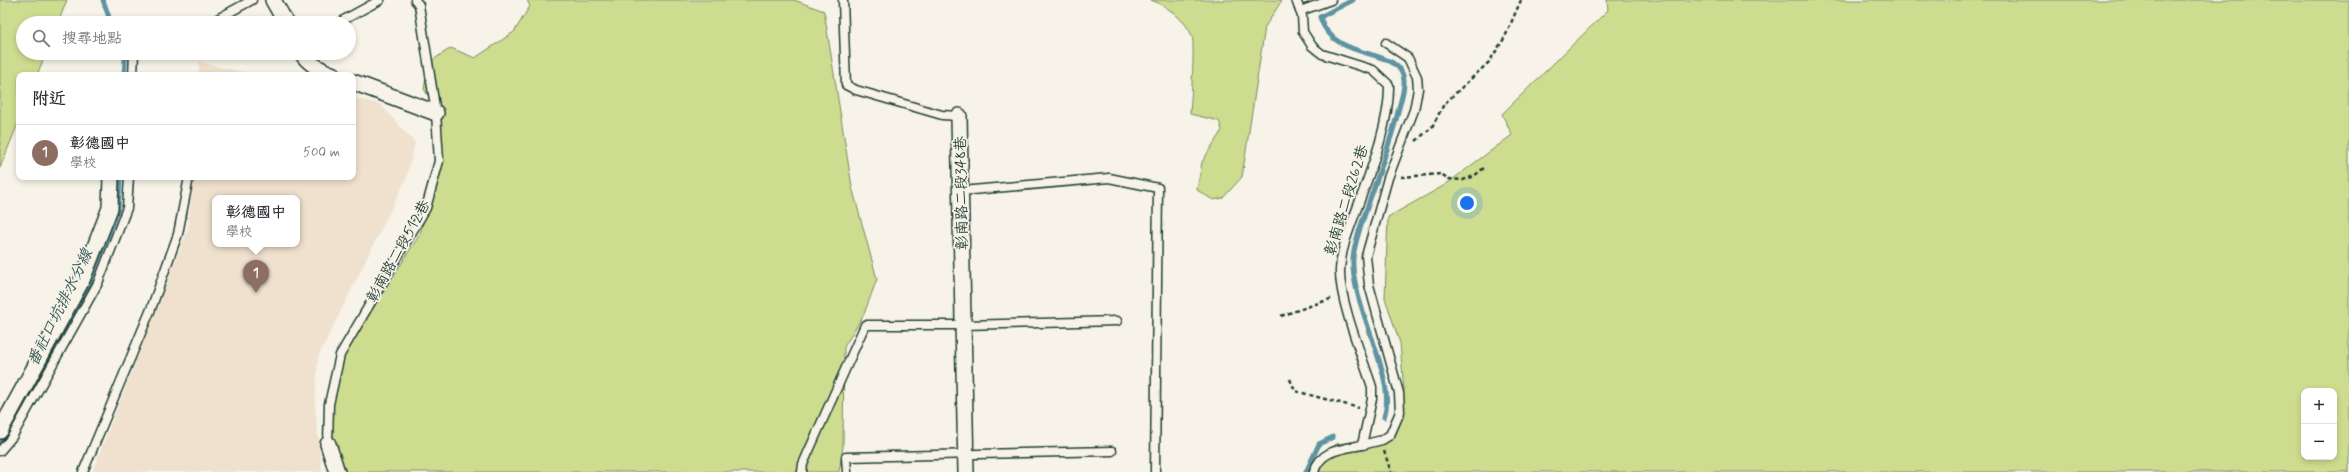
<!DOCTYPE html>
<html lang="zh-TW">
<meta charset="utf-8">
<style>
:root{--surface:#fff;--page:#f2f2f3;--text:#2b2b33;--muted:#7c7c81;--line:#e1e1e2;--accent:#111827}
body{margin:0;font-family:Mynerve,"LXGW WenKai TC",sans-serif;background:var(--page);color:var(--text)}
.controls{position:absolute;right:12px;bottom:12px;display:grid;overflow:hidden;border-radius:8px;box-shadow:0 2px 6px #0003}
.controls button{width:36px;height:36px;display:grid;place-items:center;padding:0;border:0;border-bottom:1px solid var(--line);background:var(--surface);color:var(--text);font:20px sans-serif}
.you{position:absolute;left:1467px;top:203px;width:14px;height:14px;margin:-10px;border:3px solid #fff;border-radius:50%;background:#1a73e8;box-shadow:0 0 0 6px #1a73e833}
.badge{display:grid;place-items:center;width:26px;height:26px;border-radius:50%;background:var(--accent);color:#fff;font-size:13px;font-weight:700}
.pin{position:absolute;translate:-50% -33px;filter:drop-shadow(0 1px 2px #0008)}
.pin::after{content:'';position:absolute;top:21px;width:14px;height:12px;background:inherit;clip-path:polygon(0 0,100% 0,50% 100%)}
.popup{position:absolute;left:212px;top:195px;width:88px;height:52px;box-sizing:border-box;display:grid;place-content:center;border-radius:8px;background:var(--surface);filter:drop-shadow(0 1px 3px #0005);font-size:13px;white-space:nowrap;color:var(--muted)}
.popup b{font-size:15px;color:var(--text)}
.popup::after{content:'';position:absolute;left:50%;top:100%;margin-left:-8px;border:8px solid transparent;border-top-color:var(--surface)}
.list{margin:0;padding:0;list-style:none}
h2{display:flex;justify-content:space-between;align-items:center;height:52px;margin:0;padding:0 16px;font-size:17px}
h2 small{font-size:13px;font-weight:400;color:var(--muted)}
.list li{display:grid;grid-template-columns:26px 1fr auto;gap:12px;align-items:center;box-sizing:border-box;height:56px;padding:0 16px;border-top:1px solid var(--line)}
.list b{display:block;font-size:15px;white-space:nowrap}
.list p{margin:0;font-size:13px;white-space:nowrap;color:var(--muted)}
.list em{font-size:13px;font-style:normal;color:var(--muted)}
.icon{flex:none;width:22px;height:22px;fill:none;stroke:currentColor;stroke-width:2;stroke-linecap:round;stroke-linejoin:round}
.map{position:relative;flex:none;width:2349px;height:472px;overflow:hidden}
.search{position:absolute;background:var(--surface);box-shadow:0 2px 6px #0003;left:16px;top:16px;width:340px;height:44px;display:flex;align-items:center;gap:10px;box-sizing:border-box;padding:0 14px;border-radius:22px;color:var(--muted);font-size:15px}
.panel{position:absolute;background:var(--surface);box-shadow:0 2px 6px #0003;left:16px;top:72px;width:340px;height:108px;border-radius:8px}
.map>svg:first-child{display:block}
</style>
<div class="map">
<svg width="2349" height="472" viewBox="0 0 2349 472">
<rect width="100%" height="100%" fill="#f7f3e8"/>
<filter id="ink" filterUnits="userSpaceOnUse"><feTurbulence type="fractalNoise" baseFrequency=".025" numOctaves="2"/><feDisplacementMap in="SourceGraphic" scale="8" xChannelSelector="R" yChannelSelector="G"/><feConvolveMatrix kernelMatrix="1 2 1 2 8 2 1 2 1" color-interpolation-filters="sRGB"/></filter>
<g filter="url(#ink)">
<g fill="#efe1cd" fill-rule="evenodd">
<path d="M199 62 256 75H199Z"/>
<path d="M353 98 380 104 415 143 406 179 318 357 315 408 322 472H92L188 229 193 177H353ZM215 198H297V244H215Z"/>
</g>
<g fill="#cedc8f" stroke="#768c62" fill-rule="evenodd">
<path d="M0 0H67L58 23H23V53H46L37 75H19V121L0 168Z"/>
<path d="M527 0H794L824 11 852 187 877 279 864 314 844 347 843 447 839 472H334L333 470 332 402 343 356 420 234 442 151 441 117 424 89 428 63 451 48 475 58 514 32 530 6Z"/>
<path d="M1151 0H1282L1265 27 1242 177 1223 198 1213 200 1197 190 1202 162 1222 130 1219 121 1190 114C1191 100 1195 46 1192 36 1186 20 1167 6 1151 0Z"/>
<path d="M1607 0H2349V472H1318L1322 459 1336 444 1379 439 1389 431 1404 391 1400 343 1385 298 1388 217 1445 185 1512 135 1502 114 1608 10ZM2304 391H2334V457H2304Z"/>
</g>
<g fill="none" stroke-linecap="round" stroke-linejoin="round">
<g stroke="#5f93a2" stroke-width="5">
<path d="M103 0 111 23"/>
<path d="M1353 0 1320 17C1334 64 1400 45 1404 80 1405 91 1399 105 1397 116 1389 145 1379 174 1369 202 1363 221 1355 238 1353 258 1350 305 1398 377 1384 417"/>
<path d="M123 53 125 59 124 75"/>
<path d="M0 442 10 430 89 284 118 208 120 177"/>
<path d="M1306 472 1319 444 1333 437"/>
</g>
<defs>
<g id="lane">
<path d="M843 0 846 85 856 90 942 115 959 116"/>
<path d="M1296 0 1302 16 1303 32 1312 46 1322 54 1373 70 1389 85C1390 123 1369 175 1356 211 1349 230 1341 249 1340 270 1339 300 1362 356 1372 387V399L1362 445C1342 449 1320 450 1314 472"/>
<path d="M1300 11 1331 0"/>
<path d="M210 23 252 0"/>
<path d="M338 23 380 0"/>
<path d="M133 75 134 53"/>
<path d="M961 191 1109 178 1158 188 1155 472"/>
<path d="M328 444 329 404 340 355 426 208 439 161 436 113 419 5 415 0"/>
<path d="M1362 445 1382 440 1390 435 1400 412 1399 393 1369 285 1366 256 1388 178 1414 110 1418 89 1417 77 1408 58 1386 43"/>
<path d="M0 451 12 437 98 283 127 208 129 177"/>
<path d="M83 472 151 309 178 234 189 177"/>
<path d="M802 472 803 464 865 325H963L1117 321"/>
<path d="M847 472 846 457 1112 451"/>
</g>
<g id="street">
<path d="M273 0 286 23"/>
<path d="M302 53C308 64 323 71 334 75"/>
<path d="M353 82 436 113"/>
<path d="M959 116 966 472"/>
<path d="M0 431 82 280 110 208 111 177"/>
<path d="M328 444 337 472"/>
</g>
</defs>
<use href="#lane" stroke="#1f3d34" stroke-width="11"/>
<use href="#street" stroke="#1f3d34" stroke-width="18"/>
<g stroke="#1f3d34" stroke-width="2.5" stroke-dasharray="4 3" stroke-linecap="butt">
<path d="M1416 141 1432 127 1444 104 1489 62 1505 37 1521 0"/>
<path d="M1401 177 1441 174 1449 179 1463 180 1474 176 1485 167"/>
<path d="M1281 316 1333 298"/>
<path d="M1290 379 1295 391 1359 408"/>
<path d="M1384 451 1391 472"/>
</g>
<use href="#lane" stroke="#f7f3e8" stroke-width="8"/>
<use href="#street" stroke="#f7f3e8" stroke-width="15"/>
</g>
</g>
<g text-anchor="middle" stroke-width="3.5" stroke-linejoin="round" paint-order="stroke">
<g font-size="15" fill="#1f3d34" stroke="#f7f3e8">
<text transform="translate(961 193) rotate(-91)" y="5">彰南路二段348巷</text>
<text transform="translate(1346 200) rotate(-73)" y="5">彰南路二段262巷</text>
<text transform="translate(398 251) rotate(-61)" y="5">彰南路二段512巷</text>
</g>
<g font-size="16" font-style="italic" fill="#345a59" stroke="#f7f3e8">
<text transform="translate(59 307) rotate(-64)" y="6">番社口坑排水分線</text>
</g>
</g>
</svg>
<div class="controls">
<button>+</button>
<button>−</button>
</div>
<div class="you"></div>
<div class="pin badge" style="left:256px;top:293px;background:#8d6e63">1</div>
<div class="popup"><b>彰德國中</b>學校</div>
<div class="search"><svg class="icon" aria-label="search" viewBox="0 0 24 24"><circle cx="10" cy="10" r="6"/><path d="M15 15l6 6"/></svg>搜尋地點</div>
<section class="panel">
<h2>附近<small></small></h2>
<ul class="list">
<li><span class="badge" style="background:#8d6e63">1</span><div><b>彰德國中</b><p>學校</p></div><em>500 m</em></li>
</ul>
</section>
</div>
